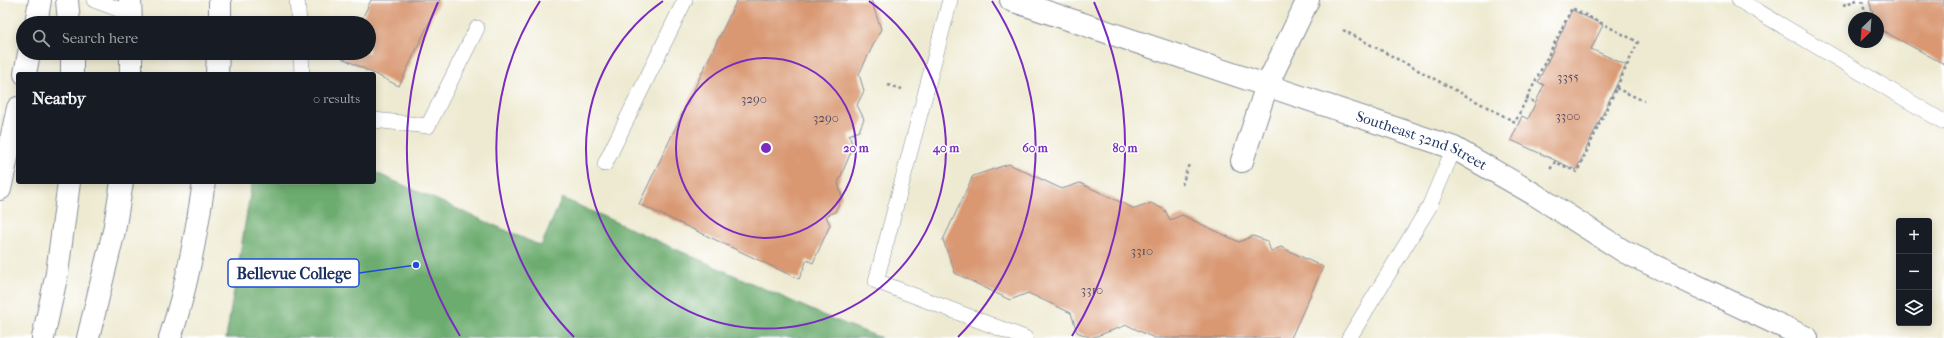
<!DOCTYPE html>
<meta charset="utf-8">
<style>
:root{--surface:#171b24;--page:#20242c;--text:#f1f3f6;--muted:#9ea1a6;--line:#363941}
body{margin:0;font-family:"IM FELL French Canon",serif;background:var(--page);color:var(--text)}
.controls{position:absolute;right:12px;bottom:12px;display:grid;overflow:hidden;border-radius:4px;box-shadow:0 2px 10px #0003}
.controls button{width:36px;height:36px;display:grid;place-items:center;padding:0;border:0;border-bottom:1px solid var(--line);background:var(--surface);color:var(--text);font:20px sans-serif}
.compass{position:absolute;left:1848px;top:12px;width:36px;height:36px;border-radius:50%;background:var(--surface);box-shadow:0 2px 10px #0003;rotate:205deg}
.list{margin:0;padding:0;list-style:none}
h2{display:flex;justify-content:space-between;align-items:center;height:52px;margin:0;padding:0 16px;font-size:17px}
h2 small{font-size:13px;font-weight:400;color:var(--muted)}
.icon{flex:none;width:22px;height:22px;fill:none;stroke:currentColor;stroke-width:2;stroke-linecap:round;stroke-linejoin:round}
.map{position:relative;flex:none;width:1944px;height:338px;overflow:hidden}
.search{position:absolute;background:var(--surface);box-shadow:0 2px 10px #0003;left:16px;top:16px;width:360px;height:44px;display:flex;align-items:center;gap:10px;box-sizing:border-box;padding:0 14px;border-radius:22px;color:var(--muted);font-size:15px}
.panel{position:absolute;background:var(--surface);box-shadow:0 2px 10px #0003;left:16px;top:72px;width:360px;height:112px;border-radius:4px}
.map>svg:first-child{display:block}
</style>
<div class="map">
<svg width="1944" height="338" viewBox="0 0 1944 338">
<rect width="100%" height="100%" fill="#fff"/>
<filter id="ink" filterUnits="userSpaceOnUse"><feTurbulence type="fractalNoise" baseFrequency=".025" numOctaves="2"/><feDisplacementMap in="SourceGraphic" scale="8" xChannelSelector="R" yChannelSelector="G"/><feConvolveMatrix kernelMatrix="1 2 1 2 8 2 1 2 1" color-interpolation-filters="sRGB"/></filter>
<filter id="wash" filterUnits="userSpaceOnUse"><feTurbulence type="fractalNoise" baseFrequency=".012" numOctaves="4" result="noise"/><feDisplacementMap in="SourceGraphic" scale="16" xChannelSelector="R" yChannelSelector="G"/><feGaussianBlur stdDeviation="0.9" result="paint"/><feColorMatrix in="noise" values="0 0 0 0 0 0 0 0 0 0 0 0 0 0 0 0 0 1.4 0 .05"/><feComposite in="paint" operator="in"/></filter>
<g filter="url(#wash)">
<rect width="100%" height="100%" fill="#eeead1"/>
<path fill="#6cac6e" stroke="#446e66" d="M374 172 541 246 562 198 825 316 881 338H226L252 182H374Z"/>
<g id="blocks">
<g fill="#d99872">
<path d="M371 0H440L399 86 342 58 345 53H369V23H360Z"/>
<path d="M737 0H871L881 29 859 74 864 91 857 105 864 119 859 131 849 135 853 147 838 183 842 197 835 212 826 216 830 225 813 263 807 260 799 279 639 204Z"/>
<path d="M1869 0H1944V64L1878 28V18H1874Z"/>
<path d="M1572 10 1603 25 1591 49 1626 65 1576 170 1511 140 1522 116 1528 119 1544 85 1538 82Z"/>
<path d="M1009 164 1062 189 1080 183 1135 209 1151 203 1165 210 1170 220 1182 215 1239 242 1253 236 1267 241 1271 251 1281 247 1323 267 1291 338H1154L1127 325 1091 338 1077 332 1071 313 1028 293 1010 300 955 273 943 240 973 176Z"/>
</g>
</g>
</g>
<g filter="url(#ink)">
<use href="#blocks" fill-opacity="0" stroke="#848c98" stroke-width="1"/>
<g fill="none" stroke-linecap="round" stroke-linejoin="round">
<defs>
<g id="lane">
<path d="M94 0 131 14"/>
<path d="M297 0 299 23"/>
<path d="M950 0 876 281 1025 338"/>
<path d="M1739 0 1944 122"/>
<path d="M301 53 302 74"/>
<path d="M374 120 428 126 477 28"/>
<path d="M605 164 685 0"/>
<path d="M1349 338 1429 207 1454 148"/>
</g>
<g id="street">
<path id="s1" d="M1011 0 1454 148 1534 194 1625 252 1807 338"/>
<path d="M1242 161 1267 85 1308 0"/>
</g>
<g id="primary">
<path d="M67 0 69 23"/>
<path d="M130 0 131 23"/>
<path d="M72 53V74"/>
<path d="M131 74V53"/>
<path d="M43 338 57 273 69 182"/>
<path d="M88 338 114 231 122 182"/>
</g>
<g id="highway">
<path d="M36 23 40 0"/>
<path d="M220 23V0"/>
<path d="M25 74 29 53"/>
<path d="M217 74 218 53"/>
<path d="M0 189 18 108"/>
<path d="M170 338C187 287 196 235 204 182"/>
</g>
</defs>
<use href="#lane" stroke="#848c98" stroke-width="16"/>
<use href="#street" stroke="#848c98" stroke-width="24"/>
<use href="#primary" stroke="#848c98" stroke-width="24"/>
<use href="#highway" stroke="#848c98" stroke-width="24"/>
<g stroke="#848c98" stroke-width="2.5" stroke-dasharray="3 3" stroke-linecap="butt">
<path d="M1862 0 1867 18"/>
<path d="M1843 5 1857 0"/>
<path d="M1343 30 1515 122 1572 8 1638 42 1577 172 1555 162 1549 171"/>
<path d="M888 85 902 89"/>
<path d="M1616 88 1644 101"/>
<path d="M1526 98 1536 103"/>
<path d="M1182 185 1189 164"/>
</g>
<use href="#lane" stroke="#fff" stroke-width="15"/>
<use href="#street" stroke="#fff" stroke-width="22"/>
<use href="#primary" stroke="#fff" stroke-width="22"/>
<use href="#highway" stroke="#fff" stroke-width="22"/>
</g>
</g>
<g fill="none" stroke="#7b2cbf" stroke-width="2">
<circle cx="766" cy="148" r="90"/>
<path d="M869 1A180 180 0 1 1 663 1"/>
<path d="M574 337A269 269 0 0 1 540 1M992 1A269 269 0 0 1 958 337"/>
<path d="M460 336A359 359 0 0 1 438 2M1094 2A359 359 0 0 1 1072 336"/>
</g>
<g text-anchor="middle" stroke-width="3" stroke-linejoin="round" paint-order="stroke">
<g font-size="13" fill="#4a4963">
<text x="1568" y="81">3355</text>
<text x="754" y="103">3290</text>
<text x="1568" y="120">3300</text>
<text x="826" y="122">3290</text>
<text x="1142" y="255">3310</text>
<text x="1092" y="294">3310</text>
</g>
<g font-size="15" fill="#1b2f5e" stroke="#fff">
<text dy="5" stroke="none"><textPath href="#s1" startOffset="434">Southeast 32nd Street</textPath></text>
</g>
</g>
<circle cx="766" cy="148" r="6" fill="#7b2cbf" stroke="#fff" stroke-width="2"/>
<g font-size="12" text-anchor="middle" font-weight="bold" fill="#7b2cbf" stroke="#fff" stroke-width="3" stroke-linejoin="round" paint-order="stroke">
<text x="856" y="152">20 m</text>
<text x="946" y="152">40 m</text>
<text x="1035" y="152">60 m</text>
<text x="1125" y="152">80 m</text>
</g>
<path fill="none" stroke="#1d4ed8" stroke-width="1.5" d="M416 265L359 273"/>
<circle fill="#1d4ed8" stroke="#fff" stroke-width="1.5" cx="416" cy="265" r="4"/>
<rect fill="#fff" stroke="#1d4ed8" stroke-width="1.5" x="228" y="259" width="131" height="28" rx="4"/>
<g font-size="16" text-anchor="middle" font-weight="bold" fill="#1b2f5e">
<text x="294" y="279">Bellevue College</text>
</g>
</svg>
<div class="controls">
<button>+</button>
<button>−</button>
<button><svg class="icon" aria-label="layers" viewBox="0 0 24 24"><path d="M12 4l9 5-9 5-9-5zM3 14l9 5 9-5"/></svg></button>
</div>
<svg class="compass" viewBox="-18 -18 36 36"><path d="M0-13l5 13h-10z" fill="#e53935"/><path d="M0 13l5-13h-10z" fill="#9ea1a6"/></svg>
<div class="search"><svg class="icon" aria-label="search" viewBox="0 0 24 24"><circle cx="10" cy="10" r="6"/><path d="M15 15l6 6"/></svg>Search here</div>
<section class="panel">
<h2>Nearby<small>0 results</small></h2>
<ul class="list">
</ul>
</section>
</div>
